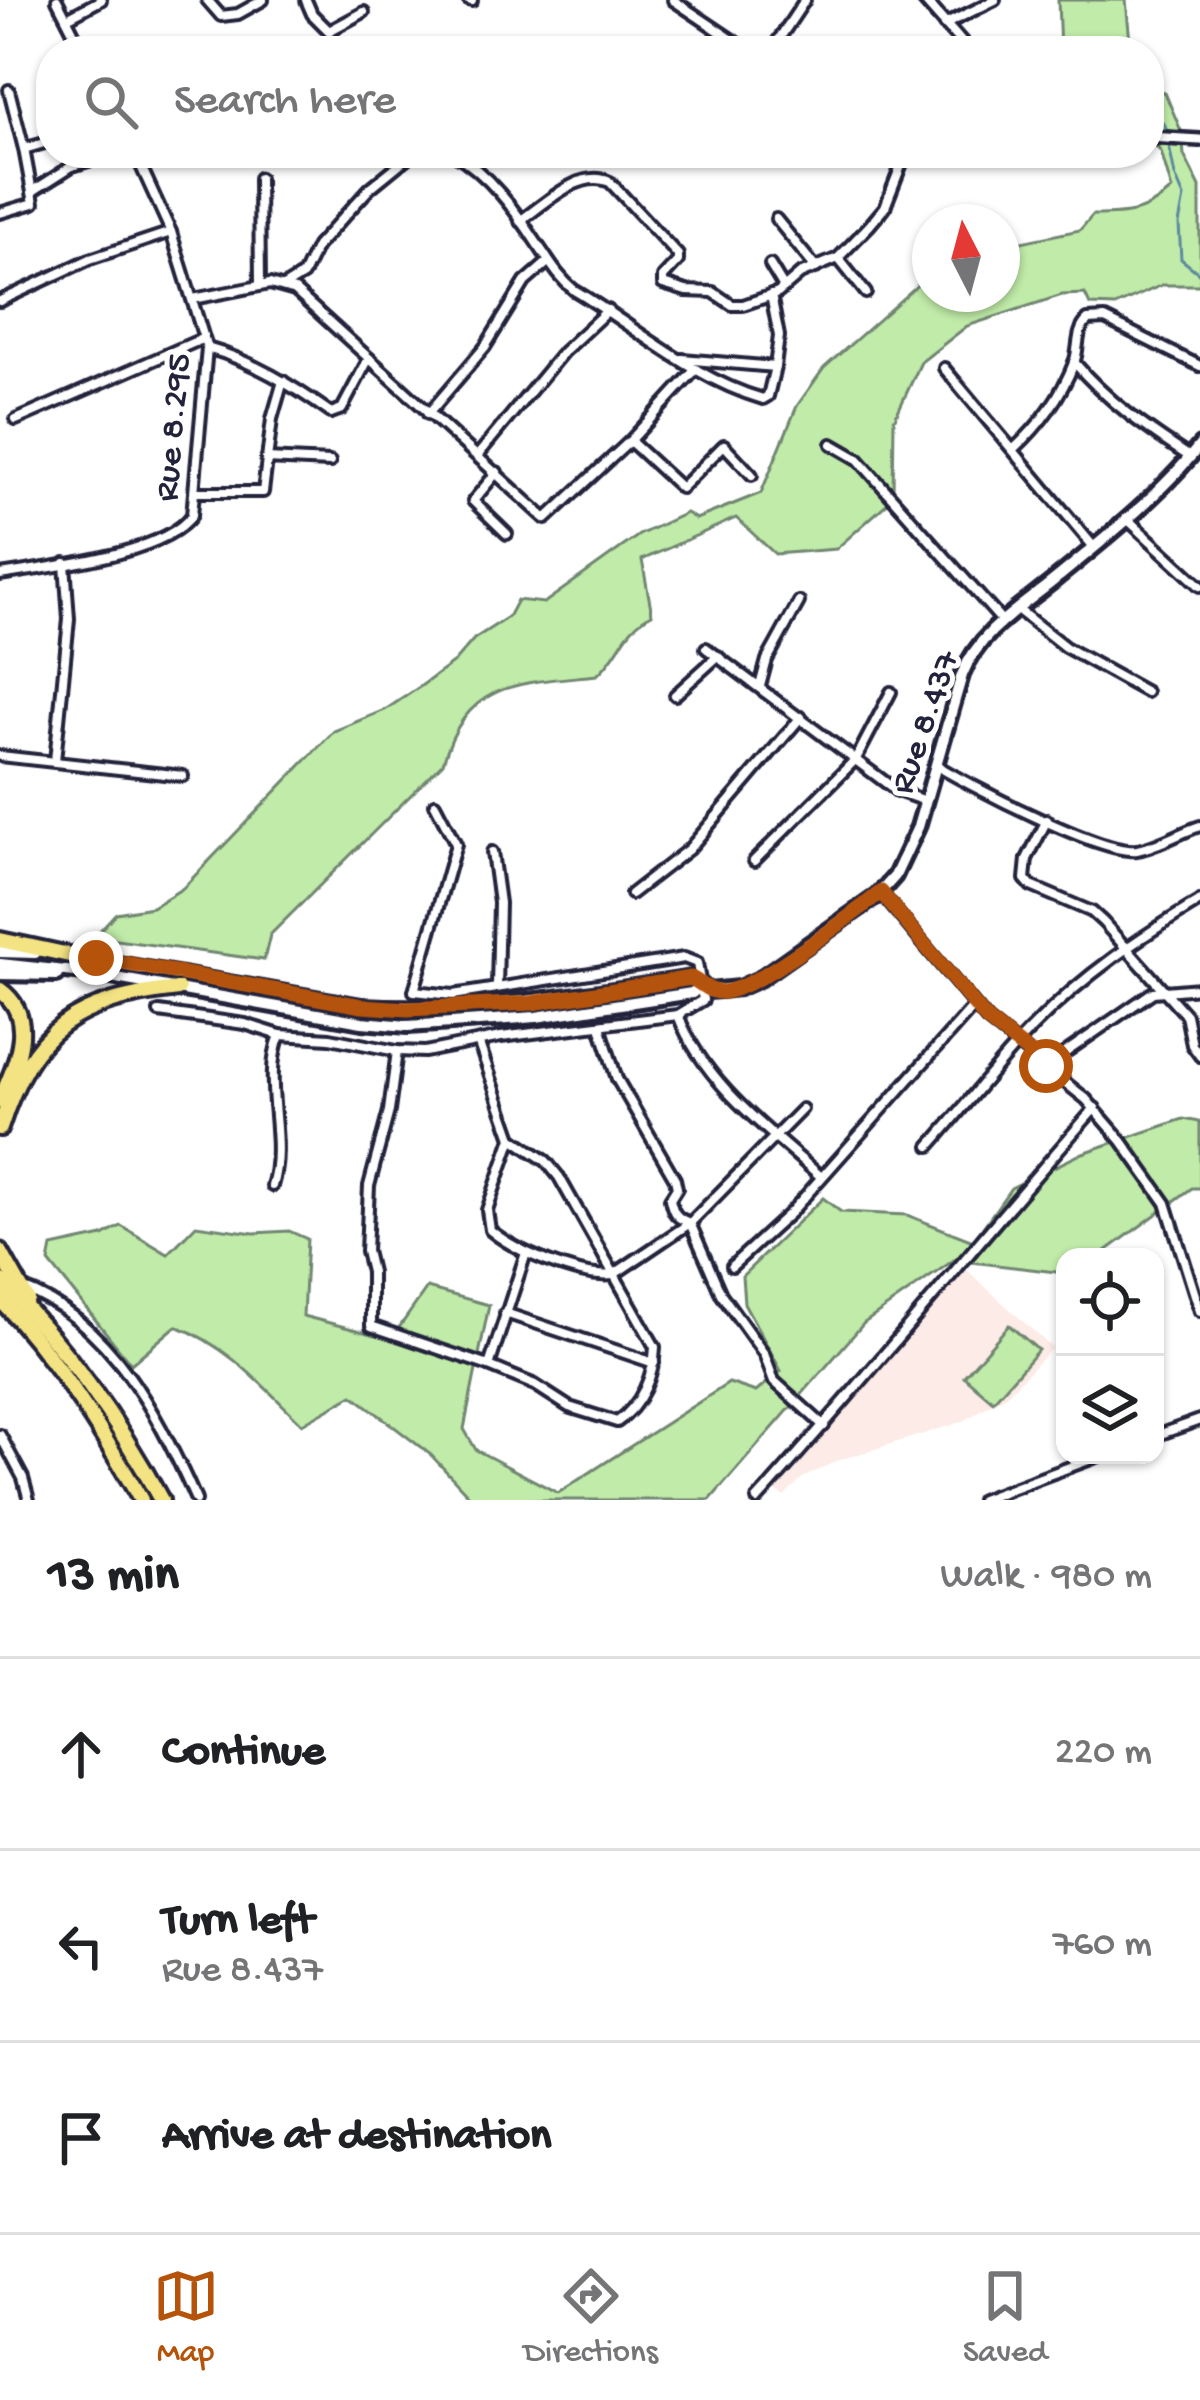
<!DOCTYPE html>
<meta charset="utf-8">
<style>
:root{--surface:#fff;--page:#f2f2f2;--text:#202124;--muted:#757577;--line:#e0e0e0;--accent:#b45309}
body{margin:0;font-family:"Gochi Hand",sans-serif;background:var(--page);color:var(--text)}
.controls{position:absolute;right:36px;bottom:36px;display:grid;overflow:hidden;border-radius:24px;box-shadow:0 3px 9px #0004}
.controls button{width:108px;height:108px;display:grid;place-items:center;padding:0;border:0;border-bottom:3px solid var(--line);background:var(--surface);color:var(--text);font:60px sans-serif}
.compass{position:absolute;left:912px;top:204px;width:108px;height:108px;border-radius:50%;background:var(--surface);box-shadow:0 3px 9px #0004;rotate:354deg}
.stop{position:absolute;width:36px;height:36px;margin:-27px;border:9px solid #b45309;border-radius:50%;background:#fff}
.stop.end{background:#b45309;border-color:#fff;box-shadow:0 3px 12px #0008}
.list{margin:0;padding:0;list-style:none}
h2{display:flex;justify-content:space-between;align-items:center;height:156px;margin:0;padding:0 48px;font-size:51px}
h2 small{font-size:39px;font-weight:400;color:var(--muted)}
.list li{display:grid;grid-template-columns:78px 1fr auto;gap:36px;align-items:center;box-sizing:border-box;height:192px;padding:0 48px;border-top:3px solid var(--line)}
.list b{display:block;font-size:45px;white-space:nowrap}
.list p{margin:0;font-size:39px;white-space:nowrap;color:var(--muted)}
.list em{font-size:39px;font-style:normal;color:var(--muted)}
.icon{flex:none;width:66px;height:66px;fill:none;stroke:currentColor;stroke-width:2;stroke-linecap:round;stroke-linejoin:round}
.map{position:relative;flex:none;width:1200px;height:1500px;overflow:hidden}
.search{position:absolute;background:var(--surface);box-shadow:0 3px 9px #0004;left:36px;right:36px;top:36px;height:132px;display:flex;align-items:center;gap:30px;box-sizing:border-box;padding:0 42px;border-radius:48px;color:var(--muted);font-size:45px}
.sheet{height:732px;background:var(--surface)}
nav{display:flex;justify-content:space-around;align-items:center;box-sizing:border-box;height:168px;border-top:3px solid var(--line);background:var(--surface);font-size:33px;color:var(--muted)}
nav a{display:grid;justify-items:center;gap:6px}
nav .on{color:var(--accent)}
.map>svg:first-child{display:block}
</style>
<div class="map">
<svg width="1200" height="1500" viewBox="0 0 1200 1500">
<rect width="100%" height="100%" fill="#fff"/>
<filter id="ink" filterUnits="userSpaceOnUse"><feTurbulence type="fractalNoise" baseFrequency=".00833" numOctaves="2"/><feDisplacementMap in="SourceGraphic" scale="24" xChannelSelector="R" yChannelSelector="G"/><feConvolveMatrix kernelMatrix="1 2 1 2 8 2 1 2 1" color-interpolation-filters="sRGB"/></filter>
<g filter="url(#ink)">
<path fill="#fcebe6" d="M966 1269 1052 1348 1006 1395 962 1422 836 1461 801 1479 784 1497 774 1489Z"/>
<g fill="#c0eba8" stroke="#718672" stroke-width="3">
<path d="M1126 0 1131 51H1060L1058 0Z"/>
<path d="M1149 87 1165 93 1182 133 1184 155 1200 187V285H1162L1115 306 1090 305 1085 294 1062 295 967 326 921 362 894 420 893 498 836 549 775 554 736 518 642 560 652 614C623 628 621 654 597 675 521 683 467 679 443 763L270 935 264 960 94 937 116 913 152 907 183 888 334 731 385 710 421 686 454 662 474 639 508 617 517 600 544 603 639 535 686 513 696 519 761 493 797 406 824 368 930 274V294H1002V246L1080 230 1093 215C1129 215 1144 214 1172 190L1161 152 1149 139Z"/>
<path d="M1183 1119 1200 1122V1188H1192L1098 1257H1065V1273L954 1260 864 1323 710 1500H473L431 1455 353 1395 302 1424C265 1388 226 1344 176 1326L131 1364 49 1262 52 1247 103 1236 121 1226 168 1254 196 1225 254 1233 289 1231 307 1239 303 1316 391 1339 427 1288 489 1305 464 1429 476 1450 558 1493 729 1383 756 1392 781 1371 744 1303 742 1276 823 1198 841 1212 907 1215 973 1241 1011 1188 1083 1153Z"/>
<path d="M1009 1325 1038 1350 993 1401 964 1376Z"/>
</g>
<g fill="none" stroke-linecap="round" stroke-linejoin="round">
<path stroke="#5c899f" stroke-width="3" d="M1149 110 1165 125 1175 176 1184 197 1179 224 1181 259 1200 274"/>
<defs>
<g id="minor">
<path d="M57 0 83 51"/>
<path d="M207 0 221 16 238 14 263 0"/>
<path d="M306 0 312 14 329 31 364 12"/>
<path d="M468 0 472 1"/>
<path d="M673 0 749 51"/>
<path d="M67 18 101 0"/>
<path d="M944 25 995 0"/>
<path d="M771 51 805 0"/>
<path d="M9 90 24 149"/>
<path d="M453 153C488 173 516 211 538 245 550 262 557 276 574 290 635 326 693 379 763 399L768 396 775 367"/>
<path d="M259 178 260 284"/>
<path d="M33 191 72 166 114 153"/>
<path d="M0 213 34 203 24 149 51 141"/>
<path d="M776 219 816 268"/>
<path d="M520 221C545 204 580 168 610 182L678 255V261L663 277V284L686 291 713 292 732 305H743L778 293 800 274 838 258 869 226 885 207 906 153"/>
<path d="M838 258 866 293"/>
<path d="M770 265 784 288"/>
<path d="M285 286 303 275 317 246 370 188 413 153"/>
<path d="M193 299 270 284 295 291 546 519 630 441 696 369"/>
<path d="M0 301 90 259 171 232"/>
<path d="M207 348C253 361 293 386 331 413L342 409 369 358"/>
<path d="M682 359 775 367 779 336 771 295"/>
<path d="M1074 362C1107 401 1147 429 1190 457"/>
<path d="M944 368 1093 546"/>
<path d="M428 414 485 347 525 282 548 262"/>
<path d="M16 420 204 338"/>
<path d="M630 441 681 488 724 445 752 475"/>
<path d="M832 444 858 459 1002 621"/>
<path d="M1014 449C1039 426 1061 396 1074 363 1080 348 1075 332 1088 320L1105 319 1200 366"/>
<path d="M478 455 563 352 608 310"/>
<path d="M266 459 330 462"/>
<path d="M497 472 473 501 507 534"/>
<path d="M195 492H263L272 419 283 381"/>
<path d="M1126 518 1200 586"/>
<path d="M0 575C47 567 165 555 192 515L207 348 171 232 135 153"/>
<path d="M1017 609 1065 647 1146 692"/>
<path d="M706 648 897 791 925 801"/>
<path d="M760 686 767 660 799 602"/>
<path d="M675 695 718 656"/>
<path d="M0 756 183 776"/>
<path d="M55 761 69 619 65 563"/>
<path d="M936 765C968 785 1103 855 1137 850 1159 846 1179 833 1200 826"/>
<path d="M1047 820 1027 859 1025 879 1031 886 1092 912 1103 922 1186 1015 1192 1045 1200 1056"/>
<path d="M492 852 499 903 497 987"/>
<path d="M754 861 856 759 891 692"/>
<path d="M881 893 987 1020 1086 1099 1122 1141 1166 1203 1200 1311"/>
<path d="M631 894 689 849 801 717"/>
<path d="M159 1012 245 1024 280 1035 330 1038 397 1051 425 1052 501 1037 678 1015 703 1000 697 963 684 958 453 995 414 991 456 844 435 804"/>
<path d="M678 1015C704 1083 766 1128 820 1176"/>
<path d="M600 1026 617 1079 675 1179 677 1188 670 1199C673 1213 676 1218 690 1223L721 1294 764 1354 774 1381 824 1426"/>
<path d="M479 1044 512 1138 487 1210 490 1230C515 1251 580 1279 613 1275L690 1223 802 1109"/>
<path d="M397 1051 389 1111 369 1186 366 1251 371 1272V1326L489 1366 535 1385 569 1407 617 1422C641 1406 654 1375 655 1347L559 1177 546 1161 512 1138"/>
<path d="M1046 1066 1153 992 1200 988"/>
<path d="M930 1146C966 1106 997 1062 1035 1025 1084 975 1140 937 1200 901"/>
<path d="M272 1186C287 1137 261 1083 280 1035"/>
<path d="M732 1266 791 1212 974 1006"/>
<path d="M22 1288C110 1320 160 1418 196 1500"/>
<path d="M505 1313 654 1363"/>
<path d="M489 1366 526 1253"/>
<path d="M0 1435 23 1478 29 1500"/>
<path d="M1155 1436 1200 1420"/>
<path d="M757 1500C873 1372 981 1237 1095 1108"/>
<path d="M981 1500 1102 1455"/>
</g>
<g id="tertiary">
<path d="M924 0 969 51"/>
<path d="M1149 137 1200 140"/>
</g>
<g id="secondary">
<path d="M0 952 35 953"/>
<path d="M66 955 362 1006C476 1012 579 996 691 978L709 991 739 988 759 979 877 896 895 876 918 827 962 675C980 630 1022 607 1058 577 1107 537 1161 494 1200 445"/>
<path d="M0 964 94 974 362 1022 408 1026 536 1017 692 993 702 985"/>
<path d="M0 974 57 975"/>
</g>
<g id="motorway">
<path d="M0 940 74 956"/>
<path d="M0 990C39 1018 15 1066 0 1101"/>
<path d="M0 1128C33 1026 75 1001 178 989"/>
<path d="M0 1251 27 1299"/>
<path d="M0 1280C66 1348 116 1417 161 1500"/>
<path d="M0 1299C56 1358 101 1430 141 1500"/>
</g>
</defs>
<use href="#minor" stroke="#22223b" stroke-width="16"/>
<use href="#tertiary" stroke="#22223b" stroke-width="18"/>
<use href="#secondary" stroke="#22223b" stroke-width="20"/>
<use href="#motorway" stroke="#22223b" stroke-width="22"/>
<use href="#minor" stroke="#fff" stroke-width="8"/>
<use href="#tertiary" stroke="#fff" stroke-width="9"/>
<use href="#secondary" stroke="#fff" stroke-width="10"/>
<use href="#motorway" stroke="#f4e382" stroke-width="14"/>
</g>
</g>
<g fill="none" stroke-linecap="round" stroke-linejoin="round" filter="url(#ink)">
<path stroke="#b45309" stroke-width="15" d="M96 958 362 1006 408 1009 532 1003 691 978C703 984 709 993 724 992 757 988 851 916 881 892L987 1020 1046 1066"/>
</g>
<g text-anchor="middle" stroke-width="10" stroke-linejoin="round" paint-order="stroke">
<g font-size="36" fill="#22223b" stroke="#fff">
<text transform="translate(169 427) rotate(-85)" y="13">Rue 8.295</text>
<text transform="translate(921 721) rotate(-71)" y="13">Rue 8.437</text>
</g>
</g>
</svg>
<div class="controls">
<button><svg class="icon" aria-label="locate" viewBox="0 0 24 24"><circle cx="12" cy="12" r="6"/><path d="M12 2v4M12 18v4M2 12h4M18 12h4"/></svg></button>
<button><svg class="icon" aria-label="layers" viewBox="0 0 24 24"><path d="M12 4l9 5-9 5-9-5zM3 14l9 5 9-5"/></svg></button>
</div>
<svg class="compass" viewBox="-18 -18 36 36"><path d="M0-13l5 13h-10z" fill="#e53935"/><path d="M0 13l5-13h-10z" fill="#757577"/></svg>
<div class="stop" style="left:1046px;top:1066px"></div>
<div class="stop end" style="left:96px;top:958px"></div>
<div class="search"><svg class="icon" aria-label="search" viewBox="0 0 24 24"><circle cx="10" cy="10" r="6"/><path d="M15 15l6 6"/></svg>Search here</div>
</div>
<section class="sheet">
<h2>13 min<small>Walk · 980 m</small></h2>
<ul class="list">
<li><svg class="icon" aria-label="ahead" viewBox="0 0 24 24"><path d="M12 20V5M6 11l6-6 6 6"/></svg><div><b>Continue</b></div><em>220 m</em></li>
<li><svg class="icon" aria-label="left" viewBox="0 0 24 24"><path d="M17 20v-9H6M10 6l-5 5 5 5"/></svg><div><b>Turn left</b><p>Rue 8.437</p></div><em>760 m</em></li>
<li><svg class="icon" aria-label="arrive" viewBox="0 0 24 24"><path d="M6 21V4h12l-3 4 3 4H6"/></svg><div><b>Arrive at destination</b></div></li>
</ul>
</section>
<nav>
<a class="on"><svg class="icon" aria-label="map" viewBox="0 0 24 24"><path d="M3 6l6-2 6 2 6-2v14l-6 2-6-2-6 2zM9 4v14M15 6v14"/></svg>Map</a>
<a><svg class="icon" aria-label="directions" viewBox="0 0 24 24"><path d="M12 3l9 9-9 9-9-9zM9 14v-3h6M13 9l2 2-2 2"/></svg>Directions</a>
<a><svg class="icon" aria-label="saved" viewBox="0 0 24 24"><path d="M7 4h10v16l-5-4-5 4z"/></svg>Saved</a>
</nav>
